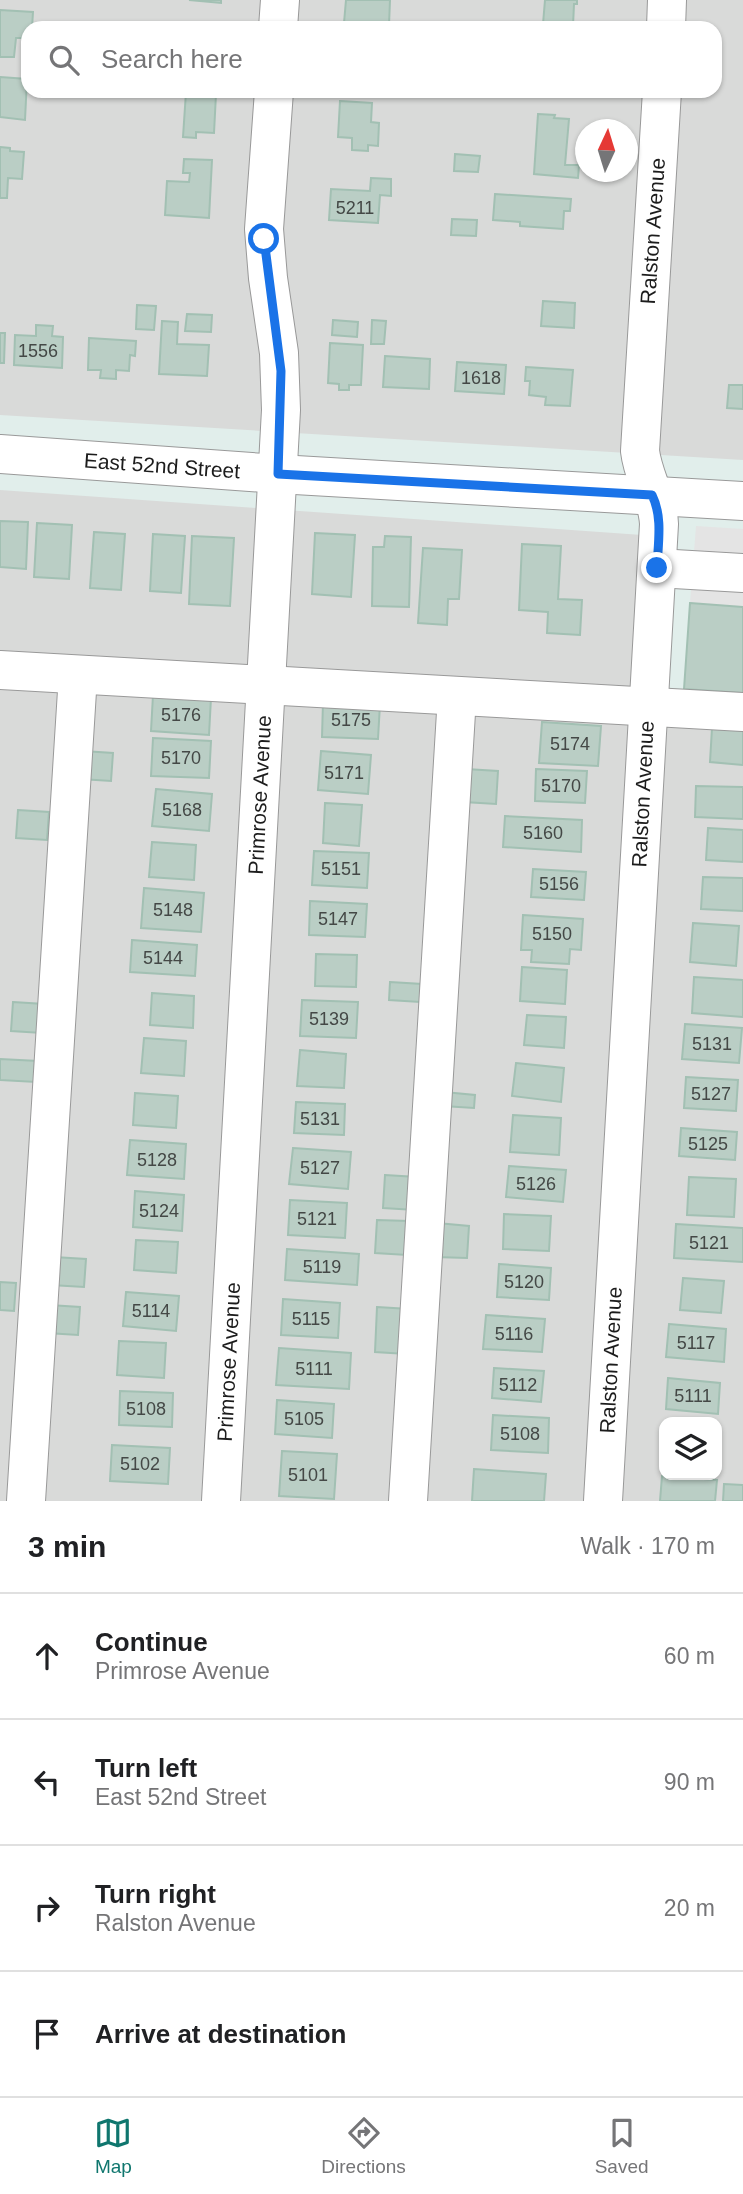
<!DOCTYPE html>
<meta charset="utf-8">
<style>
:root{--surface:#fff;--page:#f2f2f2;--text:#202124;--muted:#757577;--line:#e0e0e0;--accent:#0f766e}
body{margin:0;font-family:Arial,sans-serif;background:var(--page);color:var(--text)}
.controls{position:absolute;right:21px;bottom:21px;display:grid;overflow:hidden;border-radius:14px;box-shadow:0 2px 5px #0004}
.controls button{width:63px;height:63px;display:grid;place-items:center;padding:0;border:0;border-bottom:2px solid var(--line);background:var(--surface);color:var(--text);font:35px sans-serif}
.compass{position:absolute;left:575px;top:119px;width:63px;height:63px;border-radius:50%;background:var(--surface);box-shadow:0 2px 5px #0004;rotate:4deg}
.stop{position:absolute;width:21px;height:21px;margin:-16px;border:5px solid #1a73e8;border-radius:50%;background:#fff}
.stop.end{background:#1a73e8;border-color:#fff;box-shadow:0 2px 7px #0008}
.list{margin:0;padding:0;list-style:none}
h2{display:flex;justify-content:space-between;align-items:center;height:91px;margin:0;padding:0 28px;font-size:30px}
h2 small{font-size:23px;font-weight:400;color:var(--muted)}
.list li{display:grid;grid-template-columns:46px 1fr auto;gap:21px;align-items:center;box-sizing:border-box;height:126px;padding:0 28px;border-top:2px solid var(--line)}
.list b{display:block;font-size:26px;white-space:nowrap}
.list p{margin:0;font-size:23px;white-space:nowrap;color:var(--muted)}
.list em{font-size:23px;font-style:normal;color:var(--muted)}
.icon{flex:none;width:38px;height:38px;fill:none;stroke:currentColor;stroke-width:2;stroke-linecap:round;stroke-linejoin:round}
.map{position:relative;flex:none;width:743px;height:1501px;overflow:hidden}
.search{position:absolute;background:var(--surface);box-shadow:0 2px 5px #0004;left:21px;right:21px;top:21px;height:77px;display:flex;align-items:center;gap:18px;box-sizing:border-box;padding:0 24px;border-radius:21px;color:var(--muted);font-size:26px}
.sheet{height:595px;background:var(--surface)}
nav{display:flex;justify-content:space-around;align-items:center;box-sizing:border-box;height:98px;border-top:2px solid var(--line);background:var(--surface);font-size:19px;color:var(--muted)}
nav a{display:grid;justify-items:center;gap:4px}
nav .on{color:var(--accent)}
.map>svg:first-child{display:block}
</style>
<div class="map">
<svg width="743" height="1501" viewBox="0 0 743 1501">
<rect width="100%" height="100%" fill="#e1eeeb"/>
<g fill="#d9dad9" fill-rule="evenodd">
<path d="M0 0H743V460L0 415ZM28 28H715V91H28ZM586 130H628V172H586Z"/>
<path d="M0 490 642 535 631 719 743 724V1501H0ZM664 1422H717V1475H664Z"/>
</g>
<path fill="#e4e4e4" d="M696 526 743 529V607L690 603Z"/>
<g fill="#bacec5" stroke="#a2c0b3" stroke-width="2">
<path d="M189 0H221V3Z"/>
<path d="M346 0H390L389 25 344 23Z"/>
<path d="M545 0H577V4H574L573 26 543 24Z"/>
<path d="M0 10 33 12 32 28H28V38H16L14 57H0Z"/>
<path d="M190 25 220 26V28H190Z"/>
<path d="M0 77 27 79 25 120 0 117Z"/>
<path d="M186 92 216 94 214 133 196 132V138L183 137Z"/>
<path d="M340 101 372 103 371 122 379 123 378 146 368 145V151L352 150V138L338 137Z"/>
<path d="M538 114 555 115 554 118 569 119 565 165H579L578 178 534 174Z"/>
<path d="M0 147 10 148V151L24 152 22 179 8 178 7 198H0Z"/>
<path d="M455 154 480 156 478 172 454 171Z"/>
<path d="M184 159 212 160 209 218 165 215 167 181 189 182 190 173H183Z"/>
<path d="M371 178 391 179V196L380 195 378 223 329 220 331 189 370 191Z"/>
<path d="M495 194 571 199 570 211H564L563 229 520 226V222L493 220Z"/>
<path d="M452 219 477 220 476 236 451 235Z"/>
<path d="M543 301 575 303 574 328 541 326Z"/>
<path d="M137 305 156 306 154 330 136 329Z"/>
<path d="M187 314 212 315 211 332 185 331Z"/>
<path d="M333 320 358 322 357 337 332 335Z"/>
<path d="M372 320 386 321 384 344H371Z"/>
<path d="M162 321 178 322 177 344 209 345 207 376 159 374Z"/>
<path d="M36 325 53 326 52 336 63 337 62 368 14 365 15 335 36 336Z"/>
<path d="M0 333H5L4 363H0Z"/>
<path d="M89 338 136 341 135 356 130 355 129 371 116 370V379L100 378 101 370H88Z"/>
<path d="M330 343 363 345 361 385H349V390H339V384L328 383Z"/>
<path d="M385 356 430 359 429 389 383 387Z"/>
<path d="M457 362 506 365 504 394 455 391Z"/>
<path d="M526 367 573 370 570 406 545 405 546 397 529 395 530 381H525Z"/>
<path d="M743 384V409L727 408 729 385H743Z"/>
<path d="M0 521 28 522 26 569 0 567Z"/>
<path d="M37 523 72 525 69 579 34 577Z"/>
<path d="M94 532 125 534 121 590 90 588Z"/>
<path d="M315 533 355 535 351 597 312 594Z"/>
<path d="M153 534 185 536 181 593 150 591Z"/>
<path d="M192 536 234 538 230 606 189 604Z"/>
<path d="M385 536 411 537 409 607 372 606 373 547H384Z"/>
<path d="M522 544 561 546 558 599 582 600 580 635 547 633 548 612 519 610Z"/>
<path d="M423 548 462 550 459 599H448L447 625 418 623Z"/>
<path d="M690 603 743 607V693L684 689Z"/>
<path d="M153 695 211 698 209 735 151 731Z"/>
<path d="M323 702 380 704 378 739 322 737Z"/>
<path d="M542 722 601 726 598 766 539 763Z"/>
<path d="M712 728 743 730V765L710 762Z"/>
<path d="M153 738 211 741 209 778 151 776Z"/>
<path d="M83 751 113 753 111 781 81 779Z"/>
<path d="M321 751 371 755 368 794 318 790Z"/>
<path d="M466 769 498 771 496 804 464 802Z"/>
<path d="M536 769 587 771 585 803 535 801Z"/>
<path d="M696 786 743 787V819L695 817Z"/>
<path d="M156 789 212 794 209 831 152 826Z"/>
<path d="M325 803 362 805 359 846 323 843Z"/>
<path d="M18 810 49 812 47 840 16 838Z"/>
<path d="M505 816 582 820 581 852 503 847Z"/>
<path d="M708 828 743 830V862L706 860Z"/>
<path d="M152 842 196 845 194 880 149 877Z"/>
<path d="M314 851 369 853 367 888 312 885Z"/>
<path d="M533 869 586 872 584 900 531 897Z"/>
<path d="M703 877 743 878V911L701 909Z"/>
<path d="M144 888 204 893 201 932 141 928Z"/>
<path d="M310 901 367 904 365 937 309 935Z"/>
<path d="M523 915 583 919 581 950 570 949 569 964 531 962 532 950H521Z"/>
<path d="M693 923 739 926 736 966 690 962Z"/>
<path d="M132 940 197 945 195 976 130 972Z"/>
<path d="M316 954 357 955 356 987 315 986Z"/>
<path d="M522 967 567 970 565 1004 520 1001Z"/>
<path d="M694 977 743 980V1017L692 1013Z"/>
<path d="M390 982 422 984 420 1002 389 1000Z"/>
<path d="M152 993 194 996 193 1028 150 1025Z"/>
<path d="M302 1000 358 1002 356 1038 300 1036Z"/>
<path d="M13 1002 44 1004 42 1033 11 1031Z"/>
<path d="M527 1015 566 1017 564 1048 524 1045Z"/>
<path d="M685 1024 742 1028 739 1063 682 1059Z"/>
<path d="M144 1038 186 1041 184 1076 141 1073Z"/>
<path d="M300 1050 346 1054 344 1088 297 1086Z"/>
<path d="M0 1059 38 1061 36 1082 0 1080Z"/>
<path d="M516 1063 564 1068 561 1102 512 1096Z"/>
<path d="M686 1077 738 1080 736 1111 684 1108Z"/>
<path d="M444 1092 475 1095 474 1108 443 1106Z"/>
<path d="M135 1093 178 1096 176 1128 133 1125Z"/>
<path d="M296 1102 345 1104 344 1135 294 1133Z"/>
<path d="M513 1115 561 1118 559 1155 510 1152Z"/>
<path d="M681 1128 737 1132 735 1160 679 1156Z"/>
<path d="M130 1140 186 1144 184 1179 127 1175Z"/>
<path d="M293 1148 351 1152 348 1189 289 1184Z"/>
<path d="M509 1166 566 1170 563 1202 506 1197Z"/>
<path d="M385 1175 417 1177 415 1210 383 1208Z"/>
<path d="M689 1177 736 1179 734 1217 687 1215Z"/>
<path d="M135 1191 184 1195 182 1231 133 1227Z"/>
<path d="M290 1200 347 1203 345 1238 288 1235Z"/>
<path d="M504 1214 551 1216 549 1251 503 1249Z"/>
<path d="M377 1220 409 1221 407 1255 375 1253Z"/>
<path d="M437 1223 469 1226 467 1258 435 1257Z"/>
<path d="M676 1224 743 1228V1262L674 1258Z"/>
<path d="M136 1240 178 1242 176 1273 134 1270Z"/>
<path d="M287 1249 359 1254 357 1285 285 1280Z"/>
<path d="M54 1257 86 1259 84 1287 51 1285Z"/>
<path d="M499 1264 551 1268 549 1300 497 1297Z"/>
<path d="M683 1278 724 1281 721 1313 680 1310Z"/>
<path d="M0 1282 16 1283 14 1311 0 1310Z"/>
<path d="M126 1292 179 1296 176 1331 123 1326Z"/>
<path d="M283 1299 340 1303 338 1338 281 1335Z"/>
<path d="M49 1305 80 1307 78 1335 47 1333Z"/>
<path d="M377 1307 409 1309 406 1354 375 1352Z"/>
<path d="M486 1315 545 1319 542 1352 483 1349Z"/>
<path d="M669 1324 726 1329 724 1362 666 1357Z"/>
<path d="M119 1341 166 1343 164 1378 117 1375Z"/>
<path d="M279 1348 351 1353 349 1389 276 1385Z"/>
<path d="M494 1368 544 1371 541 1402 492 1398Z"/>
<path d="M668 1378 720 1383 718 1414 666 1409Z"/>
<path d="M120 1391 173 1393 172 1427 119 1425Z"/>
<path d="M277 1400 334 1404 332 1438 275 1434Z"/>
<path d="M493 1415 549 1418 548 1453 491 1450Z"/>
<path d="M112 1445 170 1448 168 1484 110 1481Z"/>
<path d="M282 1451 337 1454 334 1499 279 1496Z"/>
<path d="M474 1469 546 1474 544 1501H472Z"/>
<path d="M662 1476 717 1480 715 1501H660Z"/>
<path d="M724 1484 743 1485V1501H723Z"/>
</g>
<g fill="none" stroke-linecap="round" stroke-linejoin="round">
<defs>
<g id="minor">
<path d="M278 28 280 0"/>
<path d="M666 28 667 0"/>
<path d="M0 454 278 474 743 501"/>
<path d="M657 568 743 573"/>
<path d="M0 670 743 712"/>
<path d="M26 1501 78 675"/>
<path d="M221 1501 281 410 279 353 268 278 264 229 274 91"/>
<path d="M408 1501 457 696"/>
<path d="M603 1501 659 524C658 498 643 477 640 451L662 91"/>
</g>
</defs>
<use href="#minor" stroke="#999" stroke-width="40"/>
<use href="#minor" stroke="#fff" stroke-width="38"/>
</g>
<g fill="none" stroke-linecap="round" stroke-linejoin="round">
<path stroke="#1a73e8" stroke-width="9" d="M264 239 281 371 278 474 652 495C663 517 658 543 657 568"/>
</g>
<g text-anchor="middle" stroke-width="7" stroke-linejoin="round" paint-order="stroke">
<g font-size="18" fill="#444846">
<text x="355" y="214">5211</text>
<text x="38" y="357">1556</text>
<text x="481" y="384">1618</text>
<text x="181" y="721">5176</text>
<text x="351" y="726">5175</text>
<text x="570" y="750">5174</text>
<text x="181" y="764">5170</text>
<text x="344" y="779">5171</text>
<text x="561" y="792">5170</text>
<text x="182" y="816">5168</text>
<text x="543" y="839">5160</text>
<text x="341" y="875">5151</text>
<text x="559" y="890">5156</text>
<text x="173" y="916">5148</text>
<text x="338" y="925">5147</text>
<text x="552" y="940">5150</text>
<text x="163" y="964">5144</text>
<text x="329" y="1025">5139</text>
<text x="712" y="1050">5131</text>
<text x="711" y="1100">5127</text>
<text x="320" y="1125">5131</text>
<text x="708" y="1150">5125</text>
<text x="157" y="1166">5128</text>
<text x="320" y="1174">5127</text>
<text x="536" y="1190">5126</text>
<text x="159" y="1217">5124</text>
<text x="317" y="1225">5121</text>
<text x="709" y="1249">5121</text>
<text x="322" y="1273">5119</text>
<text x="524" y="1288">5120</text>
<text x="151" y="1317">5114</text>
<text x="311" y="1325">5115</text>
<text x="514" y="1340">5116</text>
<text x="696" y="1349">5117</text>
<text x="314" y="1375">5111</text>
<text x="518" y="1391">5112</text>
<text x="693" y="1402">5111</text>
<text x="146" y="1415">5108</text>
<text x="304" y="1425">5105</text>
<text x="520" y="1440">5108</text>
<text x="140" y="1470">5102</text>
<text x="308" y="1481">5101</text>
</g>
<g font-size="21" fill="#1c1c1c" stroke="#fff">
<text transform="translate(653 231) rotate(-86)" y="7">Ralston Avenue</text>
<text transform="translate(162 466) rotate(4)" y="7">East 52nd Street</text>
<text transform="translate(643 794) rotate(-87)" y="7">Ralston Avenue</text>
<text transform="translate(260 795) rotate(-87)" y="7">Primrose Avenue</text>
<text transform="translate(611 1360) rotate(-87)" y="7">Ralston Avenue</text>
<text transform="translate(229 1362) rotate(-87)" y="7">Primrose Avenue</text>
</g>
</g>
</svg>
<div class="controls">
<button><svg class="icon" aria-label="layers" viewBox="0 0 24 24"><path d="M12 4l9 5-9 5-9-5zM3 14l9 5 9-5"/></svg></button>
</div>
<svg class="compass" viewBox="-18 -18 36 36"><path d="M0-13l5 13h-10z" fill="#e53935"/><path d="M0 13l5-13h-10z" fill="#757577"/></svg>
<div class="stop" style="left:264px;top:239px"></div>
<div class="stop end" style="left:657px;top:568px"></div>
<div class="search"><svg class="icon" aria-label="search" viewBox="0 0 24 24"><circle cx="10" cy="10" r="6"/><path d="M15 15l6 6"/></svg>Search here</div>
</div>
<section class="sheet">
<h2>3 min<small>Walk · 170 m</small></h2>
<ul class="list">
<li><svg class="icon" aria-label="ahead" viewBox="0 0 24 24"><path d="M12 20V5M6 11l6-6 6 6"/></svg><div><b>Continue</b><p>Primrose Avenue</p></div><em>60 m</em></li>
<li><svg class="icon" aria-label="left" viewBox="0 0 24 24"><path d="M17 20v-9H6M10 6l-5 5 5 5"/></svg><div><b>Turn left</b><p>East 52nd Street</p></div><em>90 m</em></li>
<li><svg class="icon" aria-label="right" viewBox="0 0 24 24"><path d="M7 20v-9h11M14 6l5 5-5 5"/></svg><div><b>Turn right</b><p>Ralston Avenue</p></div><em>20 m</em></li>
<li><svg class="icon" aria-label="arrive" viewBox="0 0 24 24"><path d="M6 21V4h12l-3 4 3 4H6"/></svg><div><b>Arrive at destination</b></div></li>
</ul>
</section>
<nav>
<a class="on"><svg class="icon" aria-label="map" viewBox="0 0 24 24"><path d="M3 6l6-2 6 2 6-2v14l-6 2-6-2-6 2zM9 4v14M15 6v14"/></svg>Map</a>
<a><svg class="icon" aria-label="directions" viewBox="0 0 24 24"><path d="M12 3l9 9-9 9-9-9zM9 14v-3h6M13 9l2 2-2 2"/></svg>Directions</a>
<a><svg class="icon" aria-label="saved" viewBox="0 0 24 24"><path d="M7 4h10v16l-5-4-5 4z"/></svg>Saved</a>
</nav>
